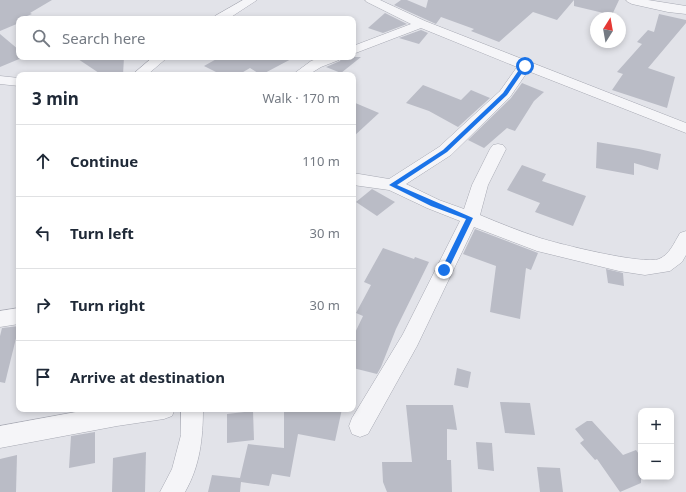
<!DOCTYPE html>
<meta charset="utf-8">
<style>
:root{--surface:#fff;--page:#f2f2f3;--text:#1f2937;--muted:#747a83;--line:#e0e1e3}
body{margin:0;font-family:"Noto Sans",sans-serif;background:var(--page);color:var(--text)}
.controls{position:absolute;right:12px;bottom:12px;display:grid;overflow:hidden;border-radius:8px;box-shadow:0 2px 6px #0003}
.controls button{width:36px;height:36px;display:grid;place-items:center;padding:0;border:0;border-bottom:1px solid var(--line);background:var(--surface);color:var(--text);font:20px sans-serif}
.compass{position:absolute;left:590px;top:12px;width:36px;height:36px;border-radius:50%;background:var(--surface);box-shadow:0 2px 6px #0003;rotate:11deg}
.stop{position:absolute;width:12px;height:12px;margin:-9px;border:3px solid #1a73e8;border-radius:50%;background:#fff}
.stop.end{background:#1a73e8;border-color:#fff;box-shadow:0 1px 4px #0008}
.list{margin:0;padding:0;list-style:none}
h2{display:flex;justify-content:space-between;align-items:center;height:52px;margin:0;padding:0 16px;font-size:17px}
h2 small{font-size:13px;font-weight:400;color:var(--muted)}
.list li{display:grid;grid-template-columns:26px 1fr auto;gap:12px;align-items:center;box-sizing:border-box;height:72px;padding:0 16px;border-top:1px solid var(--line)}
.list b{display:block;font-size:15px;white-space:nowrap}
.list em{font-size:13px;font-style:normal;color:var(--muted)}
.icon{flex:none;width:22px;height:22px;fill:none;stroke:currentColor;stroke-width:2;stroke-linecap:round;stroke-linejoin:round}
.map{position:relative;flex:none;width:686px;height:492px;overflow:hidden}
.search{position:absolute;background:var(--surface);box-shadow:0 2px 6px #0003;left:16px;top:16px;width:340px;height:44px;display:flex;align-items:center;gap:10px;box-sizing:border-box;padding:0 14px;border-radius:8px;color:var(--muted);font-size:15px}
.panel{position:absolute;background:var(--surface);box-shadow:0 2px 6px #0003;left:16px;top:72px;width:340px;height:340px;border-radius:8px}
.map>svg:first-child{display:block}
</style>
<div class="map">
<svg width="686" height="492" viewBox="0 0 686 492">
<rect width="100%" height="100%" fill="#e2e3e9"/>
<g fill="#babcc6">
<path d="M0 0H52L30 13 32 14 22 18 23 19H19V23L0 31Z"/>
<path d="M401 0H407L426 8 428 0H574L557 20 533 12 499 42 471 31 474 29 441 17 436 24 394 5Z"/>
<path d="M574 0H619L612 15 574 6Z"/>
<path d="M385 13 407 24 383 33 368 28Z"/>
<path d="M659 14 686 20V23L648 68 675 77 667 108 612 90 623 74 617 72 642 44 637 42 648 30 654 32Z"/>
<path d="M421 30 428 33 419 44 399 38Z"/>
<path d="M0 34 19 50V57H24L0 67Z"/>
<path d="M75 57H124L123 75H102Z"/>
<path d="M220 57H295L261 75 250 68 238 75H222L204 66Z"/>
<path d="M342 57H361L341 73 326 67 340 61Z"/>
<path d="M522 83 544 92 534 101 515 131 507 128 484 148 468 140 511 98Z"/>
<path d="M423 85 461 100 471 90 490 98 458 127 429 111 406 103Z"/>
<path d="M353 102 379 113 353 137Z"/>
<path d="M597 142 639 149 661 154 658 170 634 163V175L596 168Z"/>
<path d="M522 165 546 174 542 181 586 196 573 226 535 212 540 203 507 190Z"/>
<path d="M372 189 395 202 377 216 356 202Z"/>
<path d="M475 229 538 253 531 270 526 268 520 319 490 312 496 266 463 254Z"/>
<path d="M383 248 414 259 415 257 429 262 396 329 381 367 377 374 353 368V337L363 316 356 313 371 285 364 282Z"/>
<path d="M606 269 623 273 624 286 608 283Z"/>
<path d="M19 326 5 383 0 382V336L2 328Z"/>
<path d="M457 368 471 372 468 388 454 385Z"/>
<path d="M500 402 530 403 535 435 505 433Z"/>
<path d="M406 405H453L457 430 447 429V460H451L452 492H387L383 482 382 462H412Z"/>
<path d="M284 409H342L335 441 298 434 290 477 272 474 269 486 241 482 240 492H208L212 475 240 478 248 444 284 448Z"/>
<path d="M253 411 254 440 227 443V414Z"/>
<path d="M587 421H592L623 455 636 450 641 457V483L620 492 597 459 595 460 580 443 584 440 575 429Z"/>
<path d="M95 432V463L69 468 71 436Z"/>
<path d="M476 442 492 443 494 471 478 469Z"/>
<path d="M146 452 145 492H112L113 458Z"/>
<path d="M17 455 16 492H0V459Z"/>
<path d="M537 467 560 468 563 492H540Z"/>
</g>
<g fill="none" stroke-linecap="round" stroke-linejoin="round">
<defs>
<g id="street">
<path d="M243 0H257L228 19H213L215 16Z"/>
<path d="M365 0H380L425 21 686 123V133L528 71 510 97 451 155 406 184 439 200 464 209 472 185 490 149 493 145 498 144 503 145 506 149 488 185 480 215C499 223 519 231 540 238 559 244 643 265 659 259 670 254 674 243 680 233L686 231V255L682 262 670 271 645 275 619 271 537 251 474 227 417 346 368 434 360 437 352 434 349 426 352 418 403 334 460 221 427 208 389 190 353 185V173L389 179 439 147 500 91 517 67 421 28 353 54V46L411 24 367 2Z"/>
<path d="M626 0H648L686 6V14L668 12 632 4 628 2Z"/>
<path d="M153 57H168L147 75H132Z"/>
<path d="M322 57H341L339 60 321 67 308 75H292L311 61Z"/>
<path d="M0 76 19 78V86L0 84Z"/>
<path d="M19 308V324L0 327V311Z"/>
<path d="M92 409H175L172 416 164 419 117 426 0 448V426Z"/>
<path d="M181 409H203C203 438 200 466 185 492H160L172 469 181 435Z"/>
</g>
</defs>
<use href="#street" stroke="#a7a9b3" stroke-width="1"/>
<use href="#street" fill="#f5f5f8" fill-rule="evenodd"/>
</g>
<path fill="#1a73e8" d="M523 64 527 66 507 95 447 152 397 185 473 218 447 272H442L441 270 466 219 431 206 389 185 443 150 503 93Z"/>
</svg>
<div class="controls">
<button>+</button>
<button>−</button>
</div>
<svg class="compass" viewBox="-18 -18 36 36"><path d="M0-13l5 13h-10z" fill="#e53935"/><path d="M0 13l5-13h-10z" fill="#747a83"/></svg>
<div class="stop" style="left:525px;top:66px"></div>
<div class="stop end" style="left:444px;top:270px"></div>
<div class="search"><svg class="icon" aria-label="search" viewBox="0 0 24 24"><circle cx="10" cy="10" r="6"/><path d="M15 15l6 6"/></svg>Search here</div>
<section class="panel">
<h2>3 min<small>Walk · 170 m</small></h2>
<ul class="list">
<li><svg class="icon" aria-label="ahead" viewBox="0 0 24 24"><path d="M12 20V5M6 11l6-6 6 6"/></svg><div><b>Continue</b></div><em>110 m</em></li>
<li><svg class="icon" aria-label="left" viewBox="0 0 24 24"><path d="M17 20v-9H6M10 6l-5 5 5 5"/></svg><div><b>Turn left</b></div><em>30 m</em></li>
<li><svg class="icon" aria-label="right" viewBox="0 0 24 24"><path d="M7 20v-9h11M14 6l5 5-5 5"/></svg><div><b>Turn right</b></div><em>30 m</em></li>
<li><svg class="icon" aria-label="arrive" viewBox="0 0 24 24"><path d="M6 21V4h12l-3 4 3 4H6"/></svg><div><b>Arrive at destination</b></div></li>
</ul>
</section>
</div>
